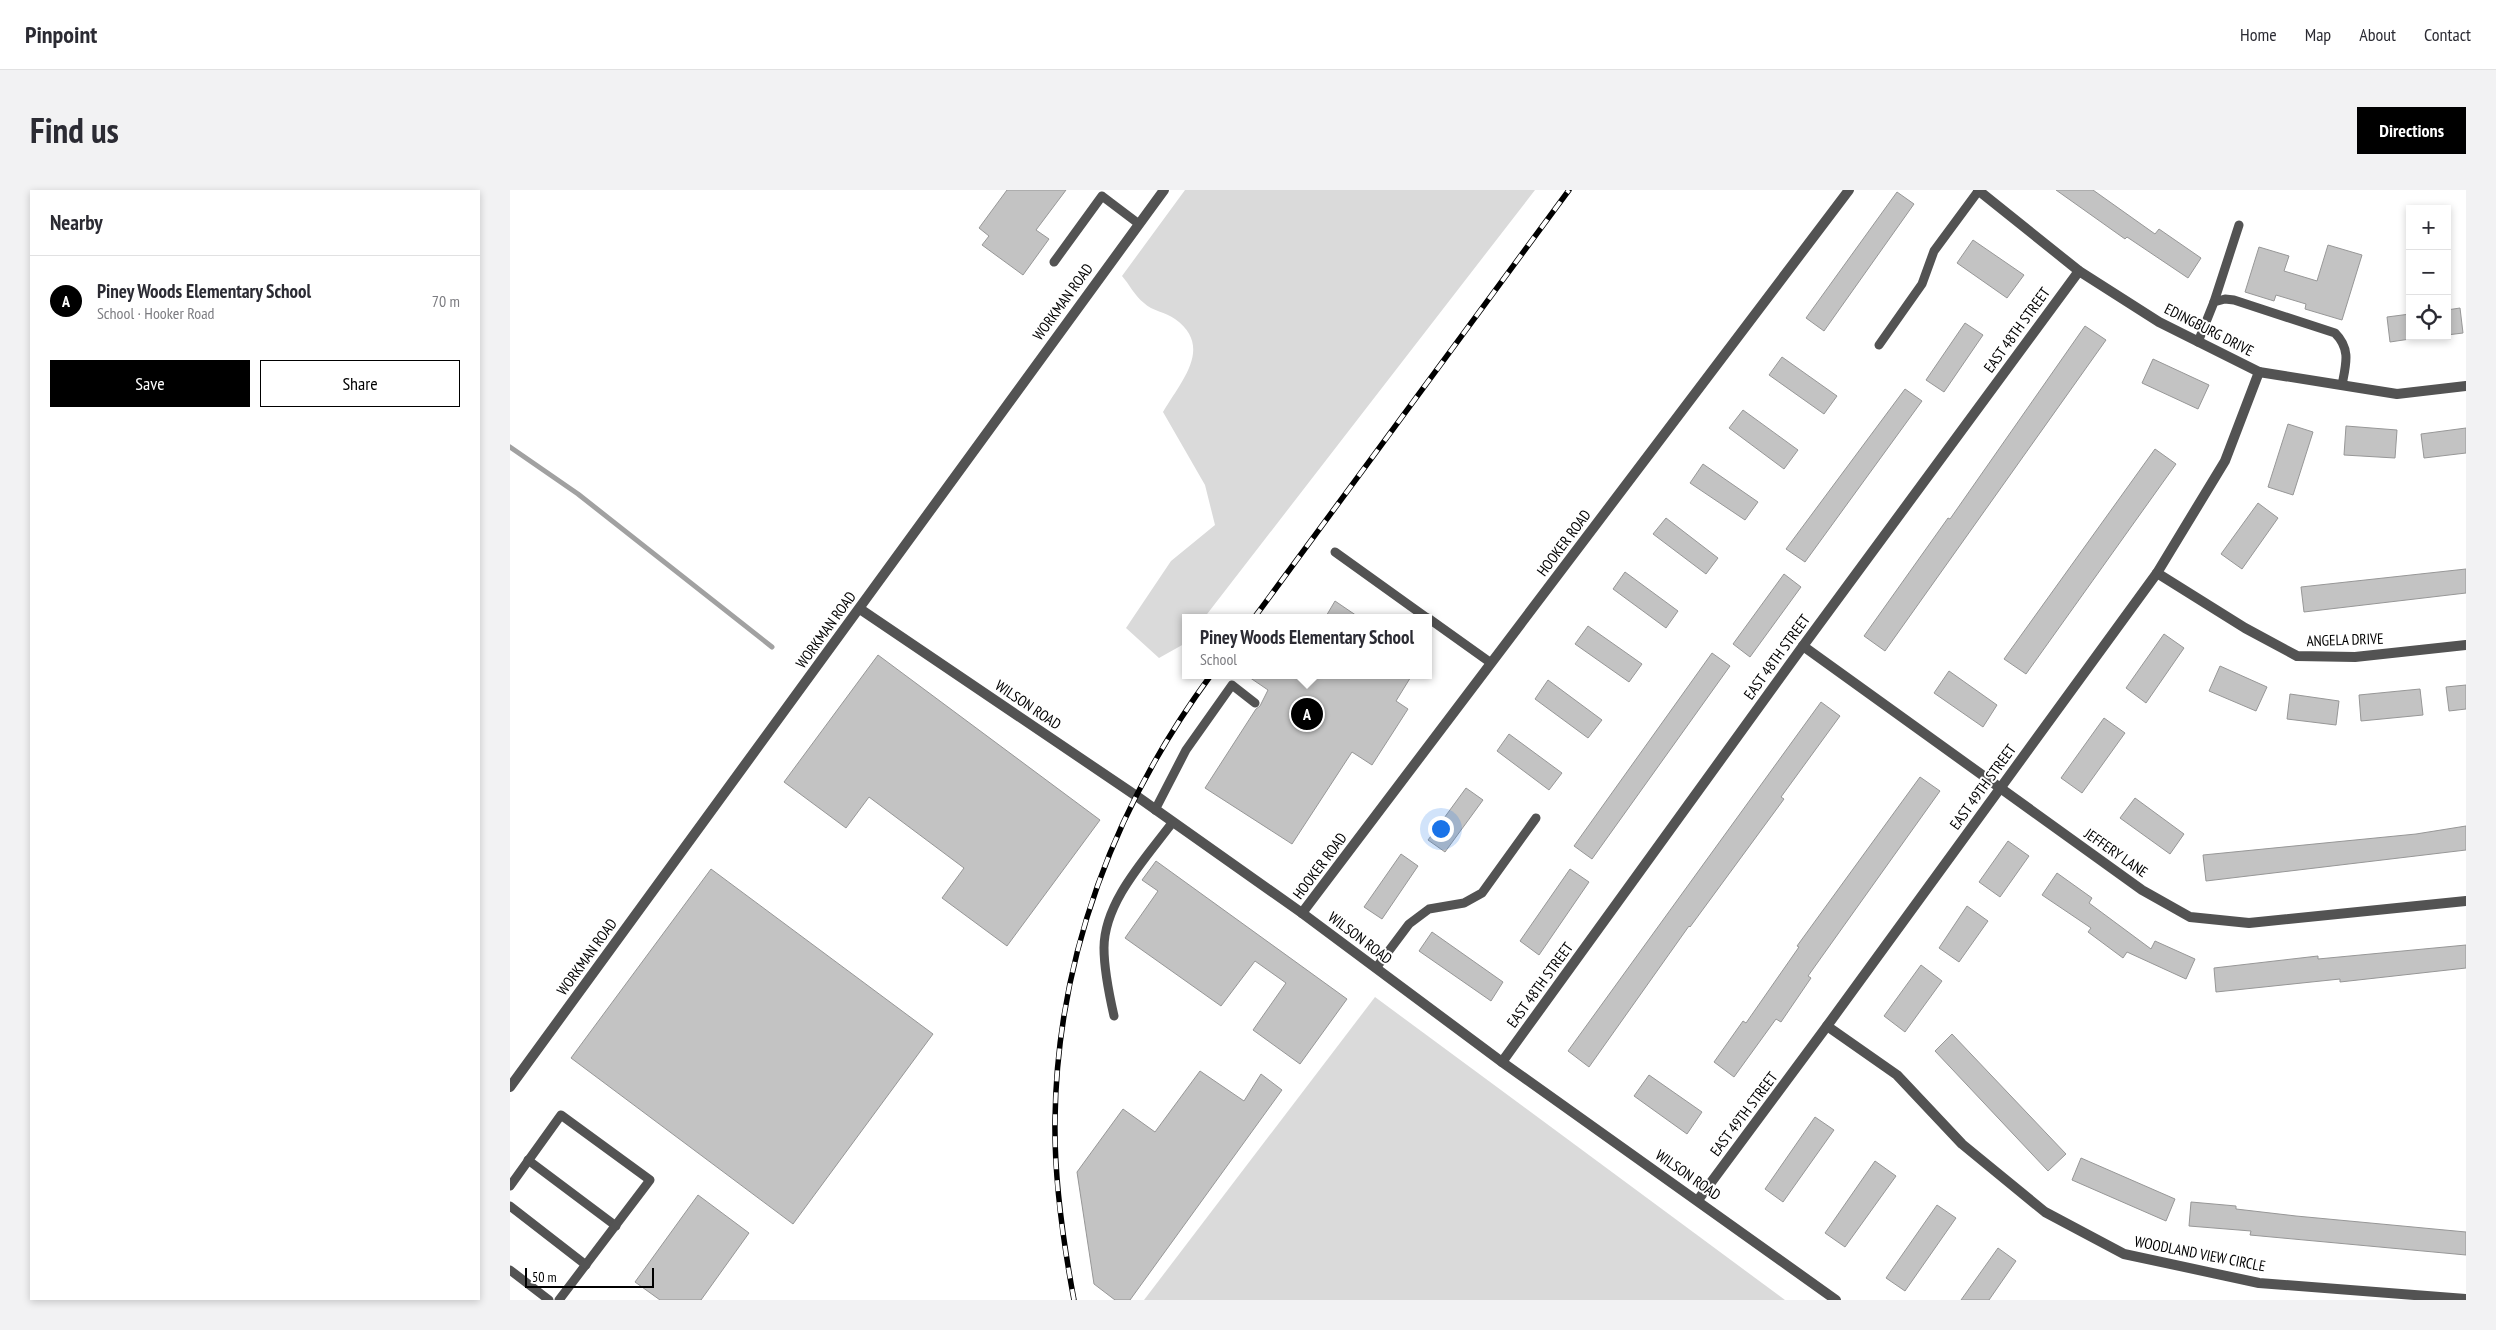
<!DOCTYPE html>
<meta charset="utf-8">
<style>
:root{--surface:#fff;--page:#f2f2f3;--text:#2b2b33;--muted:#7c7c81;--line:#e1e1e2;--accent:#000}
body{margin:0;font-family:"PT Sans Narrow",sans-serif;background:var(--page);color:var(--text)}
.controls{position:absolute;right:15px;top:15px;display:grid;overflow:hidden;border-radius:0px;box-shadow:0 2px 8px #0003}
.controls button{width:45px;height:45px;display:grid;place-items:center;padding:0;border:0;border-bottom:1px solid var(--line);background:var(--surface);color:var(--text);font:25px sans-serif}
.scale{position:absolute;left:15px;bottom:12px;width:129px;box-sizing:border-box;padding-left:5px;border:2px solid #000;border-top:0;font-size:14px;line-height:18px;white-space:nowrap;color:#000;-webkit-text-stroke:4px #fff;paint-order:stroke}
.you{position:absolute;left:930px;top:638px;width:18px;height:18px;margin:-12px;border:4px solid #fff;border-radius:50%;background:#1a73e8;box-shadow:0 0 0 8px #1a73e833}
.badge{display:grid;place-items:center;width:32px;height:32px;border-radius:50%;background:var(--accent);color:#fff;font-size:16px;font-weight:700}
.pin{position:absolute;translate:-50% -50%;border:2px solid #fff;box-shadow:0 1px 5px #0006}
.popup{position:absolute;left:672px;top:424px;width:250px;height:65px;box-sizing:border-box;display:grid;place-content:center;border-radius:0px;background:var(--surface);filter:drop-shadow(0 1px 4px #0005);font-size:16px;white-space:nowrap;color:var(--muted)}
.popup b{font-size:19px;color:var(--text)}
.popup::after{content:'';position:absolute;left:50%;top:100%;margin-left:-10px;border:10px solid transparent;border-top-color:var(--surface)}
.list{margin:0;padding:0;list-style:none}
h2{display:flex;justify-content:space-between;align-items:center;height:65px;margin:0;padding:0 20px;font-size:21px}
h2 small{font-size:16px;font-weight:400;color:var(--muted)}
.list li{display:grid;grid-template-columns:32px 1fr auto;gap:15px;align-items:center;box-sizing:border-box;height:90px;padding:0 20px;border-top:1px solid var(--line)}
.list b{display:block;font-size:19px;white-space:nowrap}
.list p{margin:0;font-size:16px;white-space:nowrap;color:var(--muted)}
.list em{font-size:16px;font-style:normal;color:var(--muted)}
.actions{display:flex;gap:10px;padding:15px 20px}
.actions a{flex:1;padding:11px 0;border:1px solid var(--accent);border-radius:0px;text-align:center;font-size:18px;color:var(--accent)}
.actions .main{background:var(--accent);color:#fff}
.icon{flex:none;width:28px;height:28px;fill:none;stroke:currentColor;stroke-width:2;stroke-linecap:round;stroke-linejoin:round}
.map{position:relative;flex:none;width:1956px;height:1110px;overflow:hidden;border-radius:0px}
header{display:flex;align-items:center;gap:30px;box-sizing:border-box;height:70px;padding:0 25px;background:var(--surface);border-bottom:1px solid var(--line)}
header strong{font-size:24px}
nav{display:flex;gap:28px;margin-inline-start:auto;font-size:18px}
.intro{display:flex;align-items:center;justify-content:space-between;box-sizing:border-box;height:120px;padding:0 30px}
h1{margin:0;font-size:35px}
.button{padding:12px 22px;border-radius:0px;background:var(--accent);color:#fff;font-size:18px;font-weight:700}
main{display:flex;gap:30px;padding:0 30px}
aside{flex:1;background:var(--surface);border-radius:0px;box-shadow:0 2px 8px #0003}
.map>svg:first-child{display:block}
</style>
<header>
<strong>Pinpoint</strong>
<nav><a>Home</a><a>Map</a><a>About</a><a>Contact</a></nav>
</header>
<div class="intro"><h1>Find us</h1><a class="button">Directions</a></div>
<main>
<aside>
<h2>Nearby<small></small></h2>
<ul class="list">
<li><span class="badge">A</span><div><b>Piney Woods Elementary School</b><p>School · Hooker Road</p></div><em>70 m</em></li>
</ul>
<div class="actions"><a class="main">Save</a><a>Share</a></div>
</aside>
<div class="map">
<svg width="1956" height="1110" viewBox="0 0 1956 1110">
<rect width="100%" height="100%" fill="#fff"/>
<g fill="#dadada">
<path d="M675 0H1025L694 428H676L674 454 649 468 616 438 661 371 705 335 695 295 653 222C671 191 704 157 665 129 656 122 642 121 634 113 625 106 619 94 612 86Z"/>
<path d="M865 807 1275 1110H634Z"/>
</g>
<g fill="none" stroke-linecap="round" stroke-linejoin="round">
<path stroke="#a1a1a1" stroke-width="5" d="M0 257 68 304 262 457"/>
</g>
<g fill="#c3c3c3" stroke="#979797">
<path d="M497 0H556L526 40 539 49 513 85 472 55 479 46 469 38Z"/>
<path d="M1546 0H1583L1645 44 1649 39 1691 68 1678 88 1617 47 1615 49Z"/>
<path d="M1387 2 1404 14 1314 141 1296 128Z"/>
<path d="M1463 50 1514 85 1497 108 1447 73Z"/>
<path d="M1818 55 1852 65 1832 130 1795 119 1796 114 1766 105 1764 111 1735 102 1749 57 1779 66 1774 81 1807 91Z"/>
<path d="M1950 118 1953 143 1937 145V120Z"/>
<path d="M1900 124V149L1880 152 1877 127Z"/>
<path d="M1455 133 1473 145 1434 202 1416 190Z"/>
<path d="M1575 136 1596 150 1375 461 1354 446 1438 328 1440 329Z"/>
<path d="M1272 167 1327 206 1314 224 1259 185Z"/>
<path d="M1643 169 1699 195 1688 219 1632 193Z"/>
<path d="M1395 199 1412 211 1295 372 1276 359Z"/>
<path d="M1233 220 1288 260 1274 279 1219 238Z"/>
<path d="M1778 234 1803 242 1783 305 1758 297Z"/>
<path d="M1836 236 1887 240 1885 268 1834 265Z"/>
<path d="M1956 238V263L1914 268 1911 244Z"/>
<path d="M1645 259 1666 274 1516 484 1494 469Z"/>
<path d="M1193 274 1248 312 1235 330 1180 293Z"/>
<path d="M1748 313 1768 328 1732 379 1711 364Z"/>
<path d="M1156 328 1208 368 1196 384 1143 344Z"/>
<path d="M1956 379V403L1794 422 1791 397Z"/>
<path d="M1115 382 1168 421 1156 438 1103 399Z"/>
<path d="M1274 384 1291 397 1240 467 1223 454Z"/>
<path d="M825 411 850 428H815Z"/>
<path d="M1078 436 1132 474 1119 492 1065 454Z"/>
<path d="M1654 444 1674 458 1636 513 1616 498Z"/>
<path d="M1202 463 1220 476 1082 669 1064 656Z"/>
<path d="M368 465 590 630 497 756 432 708 454 678 359 607 336 638 274 592Z"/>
<path d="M1710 476 1757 497 1746 521 1699 501Z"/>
<path d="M1439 481 1487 515 1473 537 1424 503Z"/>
<path d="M736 485H902L886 511 898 519 862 575 842 562 782 654 695 598 746 519 750 516 758 500Z"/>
<path d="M1038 490 1092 530 1078 548 1025 509Z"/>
<path d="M1956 495V519L1939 521 1936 497Z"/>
<path d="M1910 499 1913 525 1851 531 1849 505Z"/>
<path d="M1780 504 1829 511 1826 535 1777 529Z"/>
<path d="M1311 512 1330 526 1271 607 1274 609 1180 737 1179 736 1079 877 1058 861Z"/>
<path d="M1594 528 1615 543 1572 603 1551 588Z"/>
<path d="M999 544 1052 583 1039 600 987 561Z"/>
<path d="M1410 587 1430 601 1298 786 1301 788 1271 832 1266 829 1224 887 1204 872 1233 831 1236 833 1289 757 1287 756Z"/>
<path d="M956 598 973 610 935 662 918 650Z"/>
<path d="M1625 608 1674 644 1660 664 1610 628Z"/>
<path d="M1956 636V660L1696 691 1693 665 1906 644Z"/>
<path d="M1498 651 1519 666 1490 707 1469 692Z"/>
<path d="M891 664 908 676 872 729 854 717Z"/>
<path d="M646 671 837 809 790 874 743 840 776 793 745 771 711 816 615 748 648 701 632 690Z"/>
<path d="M201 679 423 844 283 1034 61 868Z"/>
<path d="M1060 679 1079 692 1029 765 1010 751Z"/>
<path d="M1547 683 1582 708 1579 713 1641 759 1645 751 1685 769 1676 789 1617 762 1613 768 1578 742 1581 738 1532 705Z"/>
<path d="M1457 716 1478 731 1449 772 1429 758Z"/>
<path d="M922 742 993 792 981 811 909 761Z"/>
<path d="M1956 755V778L1830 792V789L1706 802 1704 778 1808 766V769Z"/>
<path d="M1411 775 1432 791 1395 842 1374 826Z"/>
<path d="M1442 844 1556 964 1538 981 1425 861Z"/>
<path d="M690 881 734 911 751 884 772 900 620 1110H605L584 1094 567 982 613 919 645 942Z"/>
<path d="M1139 885 1192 922 1177 944 1124 906Z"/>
<path d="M1305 927 1324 940 1273 1012 1255 999Z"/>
<path d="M1571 968 1665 1009 1656 1031 1562 990Z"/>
<path d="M1365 971 1386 986 1335 1057 1315 1043Z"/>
<path d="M188 1005 239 1043 191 1110H150L125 1092Z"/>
<path d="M1681 1012 1726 1016V1019L1786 1026 1956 1042V1065L1740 1045 1741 1041 1679 1036Z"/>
<path d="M1427 1015 1446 1028 1395 1101 1376 1088Z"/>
<path d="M1488 1058 1506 1071 1479 1110H1451Z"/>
</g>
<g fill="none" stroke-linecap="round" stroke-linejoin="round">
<g stroke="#535353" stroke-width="9">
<path d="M544 72 592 6 629 34"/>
<path d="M1704 112 1729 35"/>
<path d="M1688 152 1704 112 1715 109 1724 110 1825 143C1841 159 1836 174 1832 195"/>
<path d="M1369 155 1412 94 1424 61 1469 0"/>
<path d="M825 362 917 428"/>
<path d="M918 428 981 473"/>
<path d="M645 620 676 560 722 495 745 513"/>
<path d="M866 778 899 734 919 719 954 713 972 703 1026 628"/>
<path d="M604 826C599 804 594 781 594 758 594 712 636 668 662 633"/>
<path d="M18 970 106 1036"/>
<path d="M0 996 51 925 140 990 49 1110"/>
<path d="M0 1016 76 1075"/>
<path d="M0 1080 39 1110"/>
</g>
<g stroke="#535353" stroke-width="10">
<path d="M1468 0 1569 81 1649 132 1749 182 1887 204 1956 196"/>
<path d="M1647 383 1735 438 1787 466 1845 467 1956 455"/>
<path d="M1293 456 1632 700 1680 727 1739 733 1956 711"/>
<path d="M792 723 1339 0"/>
<path d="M1317 836 1387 885 1452 954 1535 1022 1614 1064 1749 1093 1956 1109"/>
<path d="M992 872 1293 456 1569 81"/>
<path d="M1188 1010 1317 836 1647 383 1715 271 1749 182"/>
</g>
<g stroke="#535353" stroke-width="10">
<path d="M350 419 625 605 792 723 992 872 1326 1110"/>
<path d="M0 897 654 0"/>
</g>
<defs>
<g id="rail">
<path d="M744 428 1059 0"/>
<path d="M564 1110C553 1051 544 990 545 930 547 767 605 615 701 485"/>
</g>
</defs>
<use href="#rail" stroke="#000" stroke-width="5.5"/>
<use href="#rail" stroke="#fff" stroke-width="4" stroke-dasharray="11" stroke-linecap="butt"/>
</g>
<g text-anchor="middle" stroke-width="4" stroke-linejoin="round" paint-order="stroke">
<g font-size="15" fill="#000" stroke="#fff">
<text transform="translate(553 112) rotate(-54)" y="5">WORKMAN ROAD</text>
<text transform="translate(1507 140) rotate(-54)" y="5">EAST 48TH STREET</text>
<text transform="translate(1699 140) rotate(27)" y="5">EDINGBURG DRIVE</text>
<text transform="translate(1054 353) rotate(-53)" y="5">HOOKER ROAD</text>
<text transform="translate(316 440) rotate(-54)" y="5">WORKMAN ROAD</text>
<text transform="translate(1835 450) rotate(-2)" y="5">ANGELA DRIVE</text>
<text transform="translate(1267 467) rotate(-54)" y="5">EAST 48TH STREET</text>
<text transform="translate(518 515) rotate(34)" y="5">WILSON ROAD</text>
<text transform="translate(1473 597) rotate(-54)" y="5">EAST 49TH STREET</text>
<text transform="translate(1606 663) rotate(35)" y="5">JEFFERY LANE</text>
<text transform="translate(810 676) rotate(-53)" y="5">HOOKER ROAD</text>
<text transform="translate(850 748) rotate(37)" y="5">WILSON ROAD</text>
<text transform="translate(77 767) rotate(-54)" y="5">WORKMAN ROAD</text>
<text transform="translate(1030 795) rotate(-54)" y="5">EAST 48TH STREET</text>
<text transform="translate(1234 924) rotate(-53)" y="5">EAST 49TH STREET</text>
<text transform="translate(1178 985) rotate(35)" y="5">WILSON ROAD</text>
<text transform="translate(1690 1064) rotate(11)" y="5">WOODLAND VIEW CIRCLE</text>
</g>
</g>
</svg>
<div class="controls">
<button>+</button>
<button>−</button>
<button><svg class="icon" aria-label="locate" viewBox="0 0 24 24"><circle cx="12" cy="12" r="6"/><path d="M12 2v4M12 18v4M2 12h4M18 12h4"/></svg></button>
</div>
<div class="scale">50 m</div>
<div class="you"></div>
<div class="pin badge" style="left:797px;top:524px">A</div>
<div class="popup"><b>Piney Woods Elementary School</b>School</div>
</div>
</main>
